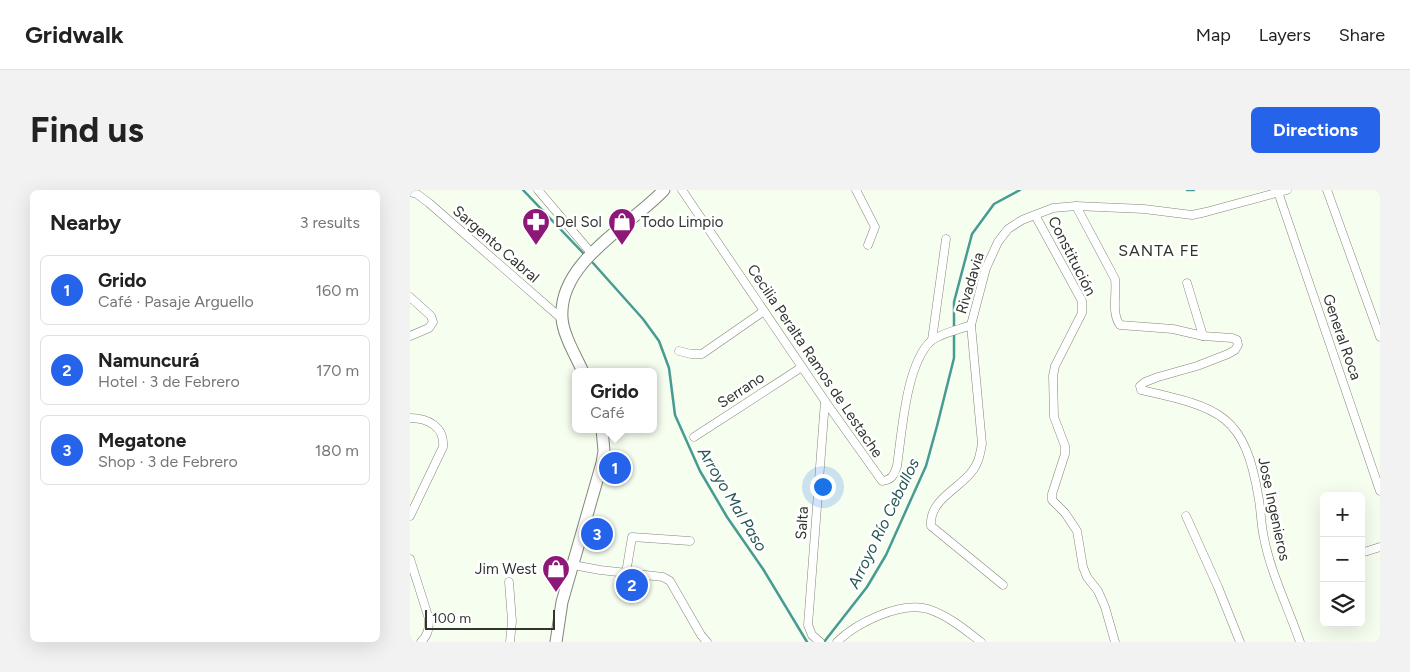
<!DOCTYPE html>
<meta charset="utf-8">
<style>
:root{--surface:#fff;--page:#f2f2f2;--text:#222;--muted:#767676;--line:#e0e0e0;--accent:#2563eb}
body{margin:0;font-family:Figtree,sans-serif;background:var(--page);color:var(--text)}
.controls{position:absolute;right:15px;bottom:15px;display:grid;overflow:hidden;border-radius:8px;box-shadow:0 5px 20px #0002}
.controls button{width:45px;height:45px;display:grid;place-items:center;padding:0;border:0;border-bottom:1px solid var(--line);background:var(--surface);color:var(--text);font:25px sans-serif}
.scale{position:absolute;left:15px;bottom:12px;width:130px;box-sizing:border-box;padding-left:5px;border:2px solid #31342f;border-top:0;font-size:14px;line-height:18px;white-space:nowrap;color:#31342f;-webkit-text-stroke:4px #fff;paint-order:stroke}
.you{position:absolute;left:412px;top:296px;width:18px;height:18px;margin:-12px;border:4px solid #fff;border-radius:50%;background:#1a73e8;box-shadow:0 0 0 8px #1a73e833}
.badge{display:grid;place-items:center;width:32px;height:32px;border-radius:50%;background:var(--accent);color:#fff;font-size:16px;font-weight:700}
.pin{position:absolute;translate:-50% -50%;border:2px solid #fff;box-shadow:0 1px 5px #0006}
.popup{position:absolute;left:162px;top:178px;width:85px;height:65px;box-sizing:border-box;display:grid;place-content:center;border-radius:8px;background:var(--surface);filter:drop-shadow(0 1px 4px #0005);font-size:16px;white-space:nowrap;color:var(--muted)}
.popup b{font-size:19px;color:var(--text)}
.popup::after{content:'';position:absolute;left:50%;top:100%;margin-left:-10px;border:10px solid transparent;border-top-color:var(--surface)}
.list{margin:0;padding:0;list-style:none}
h2{display:flex;justify-content:space-between;align-items:center;height:65px;margin:0;padding:0 20px;font-size:21px}
h2 small{font-size:16px;font-weight:400;color:var(--muted)}
.list li{display:grid;grid-template-columns:32px 1fr auto;gap:15px;align-items:center;box-sizing:border-box;height:70px;margin:0 10px 10px;padding:0 10px;border:1px solid var(--line);border-radius:8px}
.list b{display:block;font-size:19px;white-space:nowrap}
.list p{margin:0;font-size:16px;white-space:nowrap;color:var(--muted)}
.list em{font-size:16px;font-style:normal;color:var(--muted)}
.icon{flex:none;width:28px;height:28px;fill:none;stroke:currentColor;stroke-width:2;stroke-linecap:round;stroke-linejoin:round}
.map{position:relative;flex:none;width:970px;height:452px;overflow:hidden;border-radius:8px}
header{display:flex;align-items:center;gap:30px;box-sizing:border-box;height:70px;padding:0 25px;background:var(--surface);border-bottom:1px solid var(--line)}
header strong{font-size:24px}
nav{display:flex;gap:28px;margin-inline-start:auto;font-size:18px}
.intro{display:flex;align-items:center;justify-content:space-between;box-sizing:border-box;height:120px;padding:0 30px}
h1{margin:0;font-size:35px}
.button{padding:12px 22px;border-radius:8px;background:var(--accent);color:#fff;font-size:18px;font-weight:700}
main{display:flex;gap:30px;padding:0 30px}
aside{flex:1;background:var(--surface);border-radius:8px;box-shadow:0 5px 20px #0002}
.map>svg:first-child{display:block}
</style>
<header>
<strong>Gridwalk</strong>
<nav><a>Map</a><a>Layers</a><a>Share</a></nav>
</header>
<div class="intro"><h1>Find us</h1><a class="button">Directions</a></div>
<main>
<aside>
<h2>Nearby<small>3 results</small></h2>
<ul class="list">
<li><span class="badge">1</span><div><b>Grido</b><p>Café · Pasaje Arguello</p></div><em>160 m</em></li>
<li><span class="badge">2</span><div><b>Namuncurá</b><p>Hotel · 3 de Febrero</p></div><em>170 m</em></li>
<li><span class="badge">3</span><div><b>Megatone</b><p>Shop · 3 de Febrero</p></div><em>180 m</em></li>
</ul>
</aside>
<div class="map">
<svg width="970" height="452" viewBox="0 0 970 452">
<rect width="100%" height="100%" fill="#f6fef0"/>
<g fill="none" stroke-linecap="round" stroke-linejoin="round">
<g stroke="#489a94" stroke-width="2.5">
<path d="M113 0 176 66"/>
<path d="M777 0H784"/>
<path d="M183 73 233 129 249 151 259 178 265 225 290 281 317 327 353 379 397 452"/>
<path d="M544 138V112L562 44 584 14 610 0"/>
<path d="M414 452 457 397 476 365 516 276 527 236 544 168V144"/>
</g>
<defs>
<g id="minor">
<path d="M128 0 182 64"/>
<path d="M272 0 415 211 472 291C482 290 484 285 487 276 492 242 496 174 521 151 529 144 551 139 561 135"/>
<path d="M446 0 465 37 458 55"/>
<path d="M917 0 970 147"/>
<path d="M0 2 7 4 19 13 152 129"/>
<path d="M868 2 970 301"/>
<path d="M666 16 705 89C707 104 701 123 710 135L763 139 793 146 822 148 827 150 828 155 825 160 818 164 787 176 748 187 735 192 730 196 731 200C810 218 835 223 849 310 851 322 851 335 854 348 861 384 878 417 890 452"/>
<path d="M625 25 672 111V123L645 176 643 186 644 227 655 256V264L642 304V310L655 323 667 341 673 377 677 387 688 401 695 417 705 452"/>
<path d="M777 93 793 146"/>
<path d="M0 107 21 126 23 132 19 138 0 146"/>
<path d="M522 150 536 49"/>
<path d="M269 161 281 164H292L354 121"/>
<path d="M0 228C18 228 35 237 33 257L0 326"/>
<path d="M284 247 392 177"/>
<path d="M776 326 808 397 830 452"/>
<path d="M951 363 970 357"/>
<path d="M0 369 19 429C19 439 18 445 11 452"/>
<path d="M163 375 190 380 253 387 260 391 291 445 297 452"/>
<path d="M216 383 222 347 280 351"/>
<path d="M99 392 102 431 100 452"/>
<path d="M593 395 521 336C519 309 550 299 563 280 569 272 570 264 572 254L561 135 576 78 588 52 598 39 612 30 643 18 666 16 734 19 782 25 796 22 877 0"/>
<path d="M410 452 402 445 398 435 415 211"/>
<path d="M427 452C446 433 491 411 518 419 539 426 554 439 571 452"/>
</g>
<g id="secondary">
<path d="M173 182C166 166 153 145 152 128 148 72 220 36 254 0"/>
<path d="M146 452 152 412 192 273 194 261 192 239"/>
</g>
</defs>
<use href="#minor" stroke="#81877b" stroke-width="9"/>
<use href="#secondary" stroke="#81877b" stroke-width="13"/>
<use href="#minor" stroke="#fff" stroke-width="8"/>
<use href="#secondary" stroke="#fff" stroke-width="11"/>
</g>
<defs>
<symbol id="pharmacy-pin" viewBox="-11 -11 22 30"><path d="M0 17L-7.5 6A9.5 9.5 0 1 1 7.5 6Z" fill="#8e1878" stroke="#fff"/><path d="M-2-6h4v4h4v4h-4v4h-4v-4h-4v-4h4Z" fill="#fff"/></symbol>
<symbol id="shop-pin" viewBox="-11 -11 22 30"><path d="M0 17L-7.5 6A9.5 9.5 0 1 1 7.5 6Z" fill="#8e1878" stroke="#fff"/><path d="M-5-2.5h2.3a2.7 3.5 0 0 1 5.4 0H5L5.5 6h-11ZM-1.5-2.5h3a1.5 2.3 0 0 0-3 0Z" fill="#fff"/></symbol>
</defs>
<g fill-rule="evenodd">
<use href="#pharmacy-pin" x="110" y="16" width="32" height="43"/>
<use href="#shop-pin" x="196" y="16" width="32" height="43"/>
<use href="#shop-pin" x="130" y="363" width="32" height="43"/>
</g>
<g text-anchor="middle" stroke-width="5" stroke-linejoin="round" paint-order="stroke">
<g font-size="15" fill="#31342f" stroke="#fff" text-anchor="start">
<text x="145" y="37">Del Sol</text>
<text x="231" y="37">Todo Limpio</text>
<text x="127" y="384" text-anchor="end">Jim West</text>
</g>
<g font-size="15" fill="#31342f" stroke="#fff">
<text transform="translate(86 54) rotate(41)" y="5">Sargento Cabral</text>
<text transform="translate(662 66) rotate(63)" y="5">Constitución</text>
<text transform="translate(560 93) rotate(-73)" y="5">Rivadavia</text>
<text transform="translate(932 147) rotate(71)" y="5">General Roca</text>
<text transform="translate(405 171) rotate(56)" y="5">Cecilia Peralta Ramos de Lestache</text>
<text transform="translate(331 200) rotate(-33)" y="5">Serrano</text>
<text transform="translate(864 319) rotate(78)" y="5">Jose Ingenieros</text>
<text transform="translate(392 333) rotate(-86)" y="5">Salta</text>
</g>
<g font-size="16" letter-spacing="1" fill="#30362b" stroke="#fff">
<text x="749" y="66">SANTA FE</text>
</g>
<g font-size="16" font-style="italic" fill="#245654" stroke="#fff">
<text transform="translate(323 309) rotate(59)" y="6">Arroyo Mal Paso</text>
<text transform="translate(473 333) rotate(-64)" y="6">Arroyo Río Ceballos</text>
</g>
</g>
</svg>
<div class="controls">
<button>+</button>
<button>−</button>
<button><svg class="icon" aria-label="layers" viewBox="0 0 24 24"><path d="M12 4l9 5-9 5-9-5zM3 14l9 5 9-5"/></svg></button>
</div>
<div class="scale">100 m</div>
<div class="you"></div>
<div class="pin badge" style="left:205px;top:278px">1</div>
<div class="popup"><b>Grido</b>Café</div>
<div class="pin badge" style="left:222px;top:395px">2</div>
<div class="pin badge" style="left:187px;top:344px">3</div>
</div>
</main>
